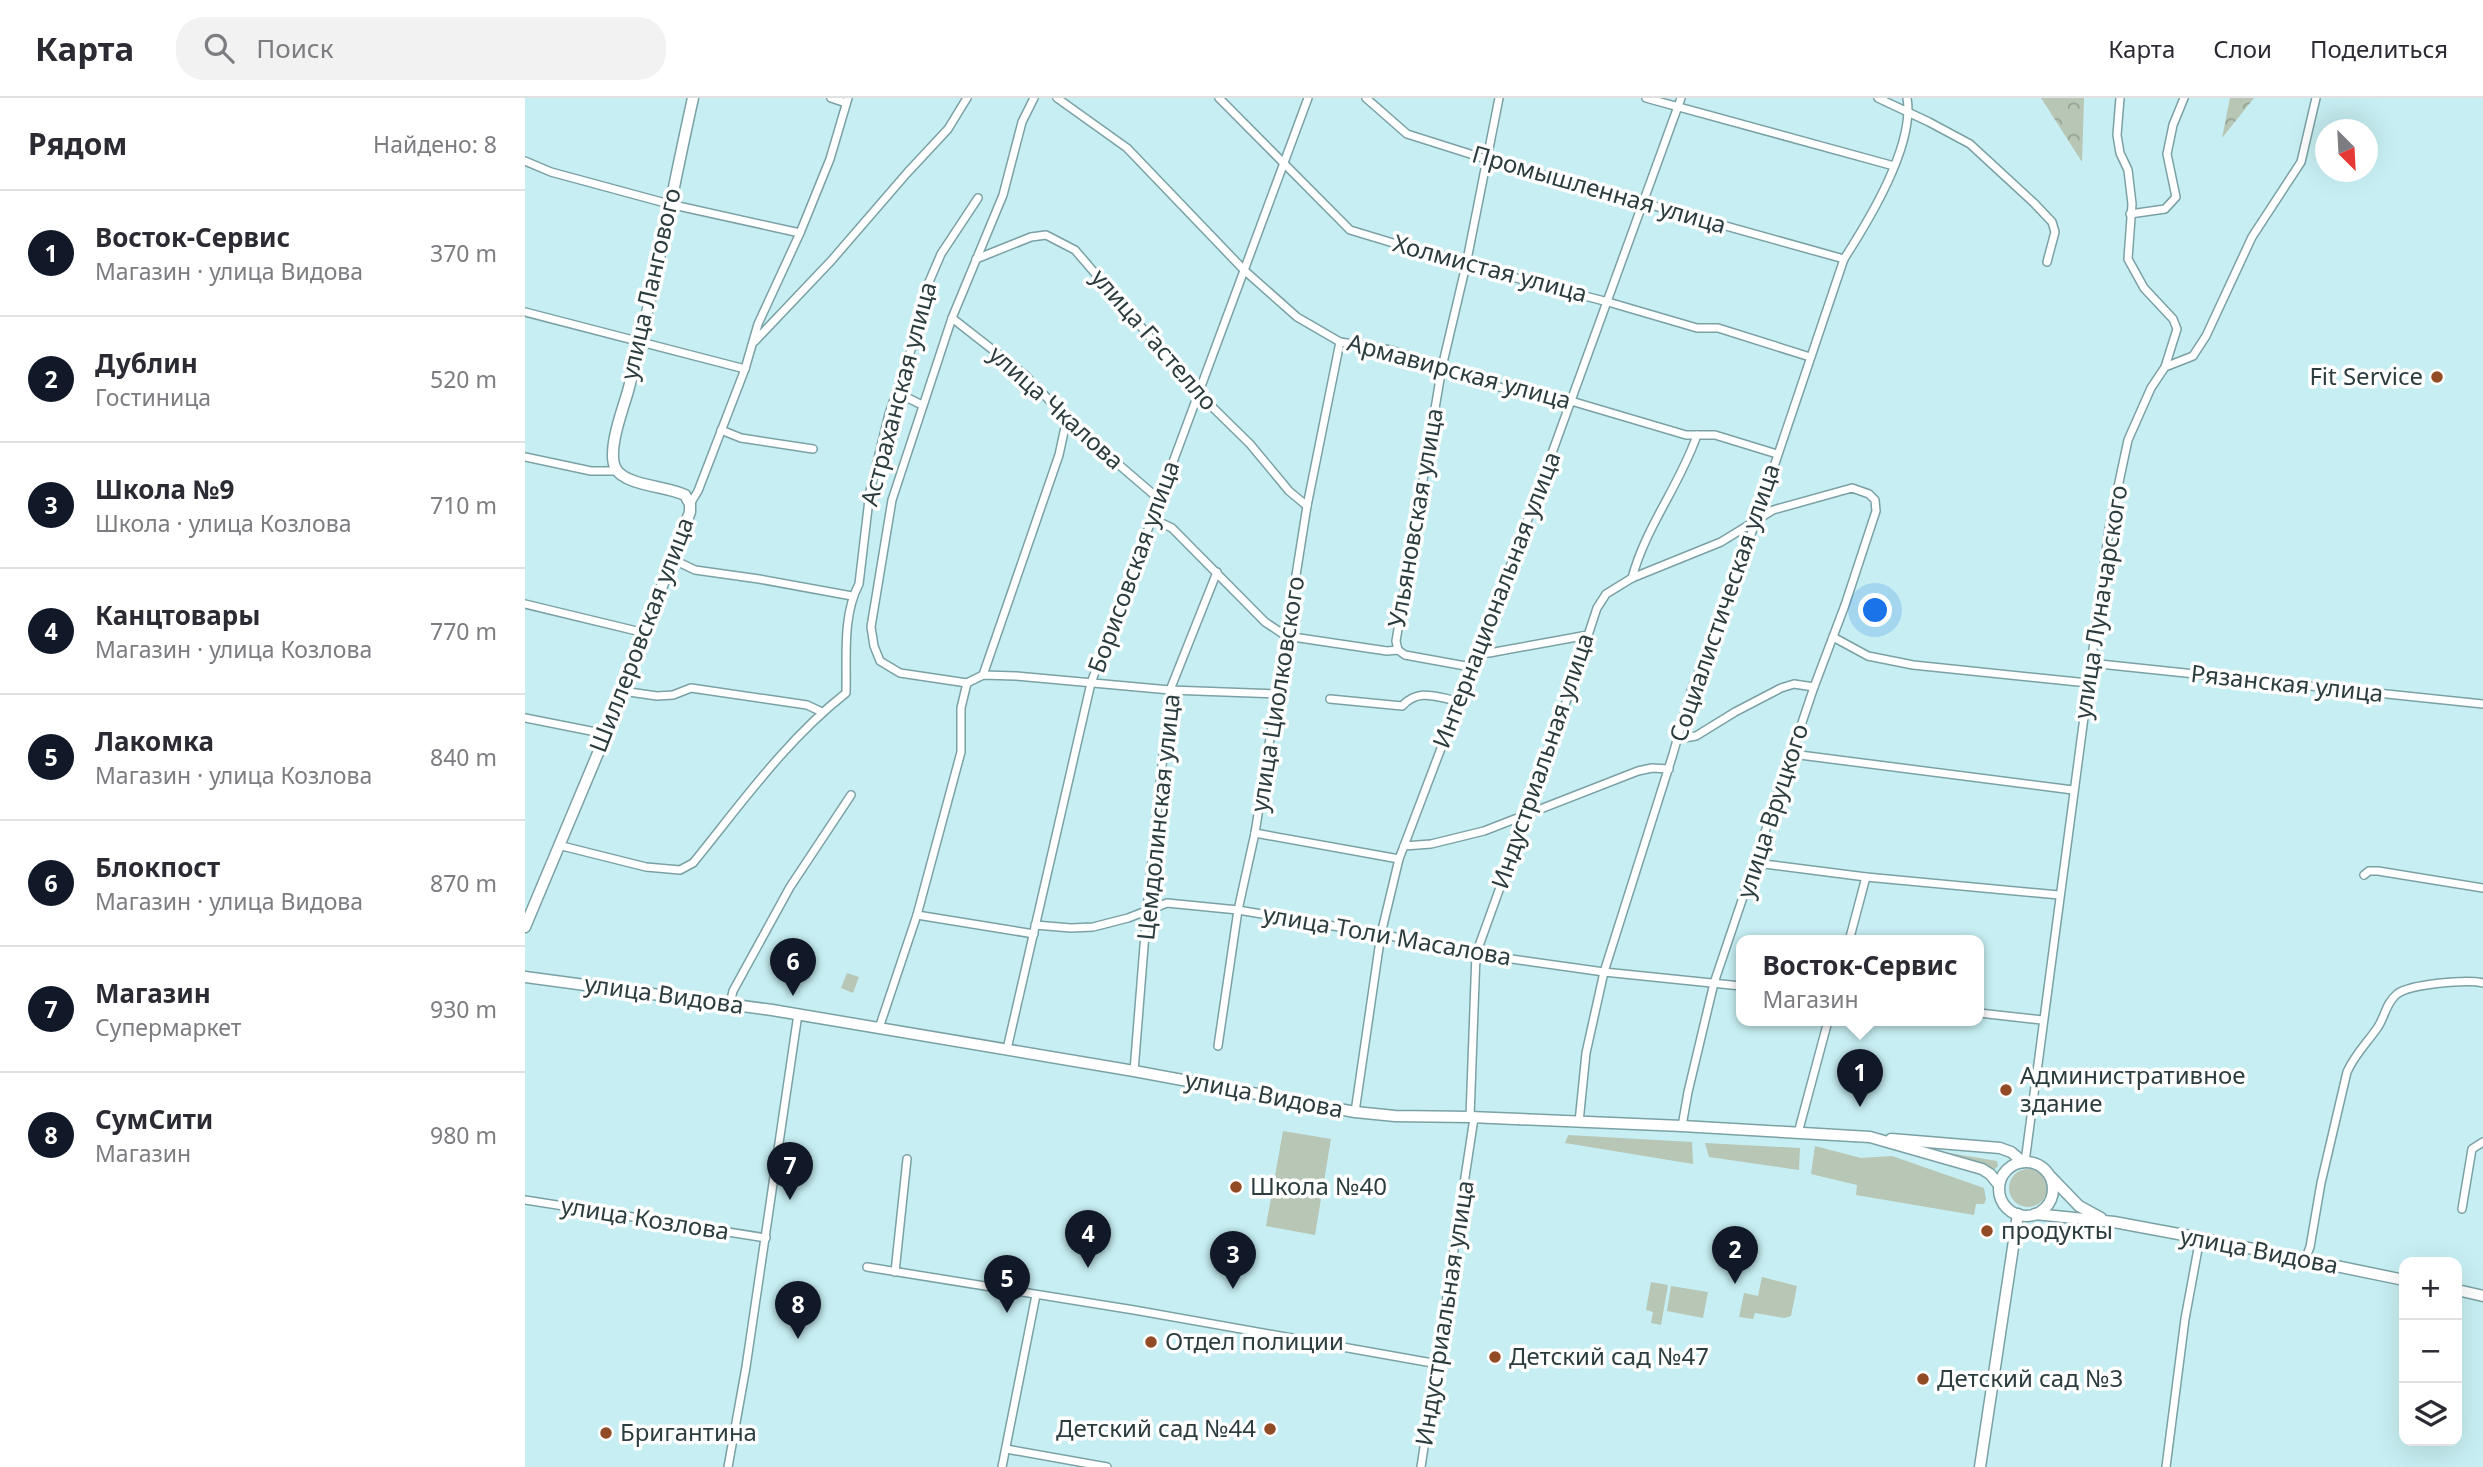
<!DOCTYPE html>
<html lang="ru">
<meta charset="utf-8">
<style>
:root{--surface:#fff;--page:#f2f2f3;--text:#2b2b33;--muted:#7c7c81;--line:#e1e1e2;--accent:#111827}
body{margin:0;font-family:"Noto Sans",sans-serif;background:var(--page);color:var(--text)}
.controls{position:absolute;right:21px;bottom:21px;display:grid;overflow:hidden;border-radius:14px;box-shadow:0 7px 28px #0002}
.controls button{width:63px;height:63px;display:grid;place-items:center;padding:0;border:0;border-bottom:2px solid var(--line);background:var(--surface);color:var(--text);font:35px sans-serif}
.compass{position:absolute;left:1790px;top:21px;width:63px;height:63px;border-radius:50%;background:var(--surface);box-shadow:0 7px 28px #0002;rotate:156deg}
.you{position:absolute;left:1351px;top:513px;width:24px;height:24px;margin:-18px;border:5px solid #fff;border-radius:50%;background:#1a73e8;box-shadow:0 0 0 10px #1a73e833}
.badge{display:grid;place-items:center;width:46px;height:46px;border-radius:50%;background:var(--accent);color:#fff;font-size:23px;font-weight:700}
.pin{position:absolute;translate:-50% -58px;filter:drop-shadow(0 2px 4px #0008)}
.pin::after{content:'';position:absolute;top:37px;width:24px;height:21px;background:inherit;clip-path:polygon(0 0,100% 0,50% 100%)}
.popup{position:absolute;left:1211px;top:837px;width:248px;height:91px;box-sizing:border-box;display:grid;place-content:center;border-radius:14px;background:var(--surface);filter:drop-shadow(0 2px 5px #0005);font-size:23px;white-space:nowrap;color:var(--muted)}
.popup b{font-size:26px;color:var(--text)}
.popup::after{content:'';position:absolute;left:50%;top:100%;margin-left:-14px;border:14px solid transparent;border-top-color:var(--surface)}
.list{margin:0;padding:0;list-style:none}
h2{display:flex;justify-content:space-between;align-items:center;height:91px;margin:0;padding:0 28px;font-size:30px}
h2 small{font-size:23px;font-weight:400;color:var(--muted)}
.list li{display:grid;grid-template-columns:46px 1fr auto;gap:21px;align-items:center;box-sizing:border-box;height:126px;padding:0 28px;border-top:2px solid var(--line)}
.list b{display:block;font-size:26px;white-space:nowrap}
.list p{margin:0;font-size:23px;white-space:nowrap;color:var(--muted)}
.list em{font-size:23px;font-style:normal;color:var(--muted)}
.icon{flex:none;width:38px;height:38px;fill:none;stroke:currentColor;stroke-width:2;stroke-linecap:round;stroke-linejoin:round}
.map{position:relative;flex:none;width:1958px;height:1369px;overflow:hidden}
header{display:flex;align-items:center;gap:42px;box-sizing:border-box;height:98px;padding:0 35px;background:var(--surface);border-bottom:2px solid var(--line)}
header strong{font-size:33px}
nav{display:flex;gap:38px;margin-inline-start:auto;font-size:24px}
.search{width:490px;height:63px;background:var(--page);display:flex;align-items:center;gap:18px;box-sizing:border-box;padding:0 24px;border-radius:28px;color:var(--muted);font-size:26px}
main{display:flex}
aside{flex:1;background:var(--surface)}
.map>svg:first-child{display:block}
</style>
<header>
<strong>Карта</strong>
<div class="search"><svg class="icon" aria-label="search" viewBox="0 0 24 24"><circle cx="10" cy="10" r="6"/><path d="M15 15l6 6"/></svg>Поиск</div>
<nav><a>Карта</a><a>Слои</a><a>Поделиться</a></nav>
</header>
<main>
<aside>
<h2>Рядом<small>Найдено: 8</small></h2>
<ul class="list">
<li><span class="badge">1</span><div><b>Восток-Сервис</b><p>Магазин · улица Видова</p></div><em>370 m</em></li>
<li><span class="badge">2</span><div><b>Дублин</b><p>Гостиница</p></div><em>520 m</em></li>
<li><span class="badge">3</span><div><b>Школа №9</b><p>Школа · улица Козлова</p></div><em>710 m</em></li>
<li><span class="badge">4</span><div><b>Канцтовары</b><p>Магазин · улица Козлова</p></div><em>770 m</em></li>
<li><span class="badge">5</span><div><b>Лакомка</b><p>Магазин · улица Козлова</p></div><em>840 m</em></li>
<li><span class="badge">6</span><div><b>Блокпост</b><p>Магазин · улица Видова</p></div><em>870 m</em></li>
<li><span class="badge">7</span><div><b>Магазин</b><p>Супермаркет</p></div><em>930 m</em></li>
<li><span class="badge">8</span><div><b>СумСити</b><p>Магазин</p></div><em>980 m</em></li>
</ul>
</aside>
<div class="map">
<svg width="1958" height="1369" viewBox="0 0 1958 1369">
<defs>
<pattern id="forest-crowns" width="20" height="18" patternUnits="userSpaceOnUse" patternTransform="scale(1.75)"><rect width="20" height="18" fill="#b7c6b5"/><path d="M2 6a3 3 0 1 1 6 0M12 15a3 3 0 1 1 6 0" fill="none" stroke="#95a295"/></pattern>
</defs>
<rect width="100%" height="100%" fill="#c7eff3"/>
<g fill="#b7c6b5">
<path d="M322 875 334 879 328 895 316 890Z"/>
<path d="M758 1033 806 1041 790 1137 741 1128Z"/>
<path d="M1043 1037 1167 1044 1168 1066 1040 1045Z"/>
<path d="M1180 1045 1275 1050 1274 1072 1184 1059Z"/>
<path d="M1290 1048 1336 1060 1367 1058 1459 1090 1461 1101 1459 1106H1451L1449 1117 1331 1097 1332 1087 1286 1076Z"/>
<path d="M1389 1049 1472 1063 1473 1068 1470 1071Z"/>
<circle cx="1503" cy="1090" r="19"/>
<path d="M1237 1179 1272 1188 1266 1218 1259 1220 1230 1215 1228 1221 1214 1219 1219 1195 1233 1198Z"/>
<path d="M1126 1184 1143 1187 1136 1227 1126 1225 1128 1214 1121 1212Z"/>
<path d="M1146 1188 1183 1194 1178 1220 1142 1213Z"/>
</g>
<g fill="url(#forest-crowns)">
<path d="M1516 0H1559L1557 64Z"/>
<path d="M1705 0H1729L1697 40Z"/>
</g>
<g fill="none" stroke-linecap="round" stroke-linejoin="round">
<defs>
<g id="minor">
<path d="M306 0 321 5"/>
<path d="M509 0 497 24 478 97 427 220 367 402 346 529 349 548 355 563 375 575 442 585 458 577 491 578 645 592 752 596"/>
<path d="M532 0 602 50 719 172 772 219 815 244 866 252 980 291 1046 303 1161 337H1190L1252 356"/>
<path d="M694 0 825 132 941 167 1083 204 1172 230H1193L1285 259"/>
<path d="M841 0 882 36 961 61 1319 161"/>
<path d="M1121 0 1369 68"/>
<path d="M1353 0 1404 24 1445 46 1509 105 1527 124 1530 134 1522 164"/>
<path d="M1595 0 1592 37 1595 55 1603 72 1607 106 1603 161 1619 190 1648 221 1652 231 1640 269"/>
<path d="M0 63 26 74 144 106 275 135"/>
<path d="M1605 116 1640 111 1651 99 1642 56 1648 27 1659 0"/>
<path d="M451 161 506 139 521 137 550 152 673 295 725 346 764 393 782 408"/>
<path d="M0 214 220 271"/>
<path d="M427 220 500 277 550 329 635 402"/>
<path d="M230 243 306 163 382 75 423 31 442 0"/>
<path d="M373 295 397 307"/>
<path d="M196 332 216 340 288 351"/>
<path d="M0 359 66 373H92"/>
<path d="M165 406 173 393 220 271 233 226 275 135 305 61 323 0"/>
<path d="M628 421 647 430 740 524 761 538 862 553 873 552 880 557 946 569"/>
<path d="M147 461 170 472 234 481 327 498"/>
<path d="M1107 480C1121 428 1155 387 1172 337"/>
<path d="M0 506 120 535"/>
<path d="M1308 539 1343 558 1388 567 1563 585"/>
<path d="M873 552 871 543 917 269 941 167 974 0"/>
<path d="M953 555H964L1063 537"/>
<path d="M1565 565 1958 606"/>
<path d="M458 577 534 357 542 320"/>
<path d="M97 593 132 598 148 597 166 590 282 607 297 614"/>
<path d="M805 601 877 608C894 590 910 599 934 603"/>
<path d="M0 620 81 636"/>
<path d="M1153 641 1171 638 1210 614 1256 590 1269 586 1289 589"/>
<path d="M1267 656 1548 692"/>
<path d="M730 735 874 761"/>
<path d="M33 747 121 769 155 772 168 765C216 706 261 642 321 595 322 560 317 518 334 486L345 393 364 316 388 246 404 184 416 156 453 100"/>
<path d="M879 748 906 746 959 733 1113 673 1127 670 1144 671"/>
<path d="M1231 765 1341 779 1534 797"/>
<path d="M1839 777 1844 773H1853L1958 790"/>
<path d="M392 817 509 836"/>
<path d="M510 827 546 830 568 829 603 820 642 805 713 812 856 836 951 856 1079 874 1216 888"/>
<path d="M1324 843 1341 779"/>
<path d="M205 905 208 893 265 789 326 697"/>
<path d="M1454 915 1517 922"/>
<path d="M354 930 392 817 436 654V610L442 585"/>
<path d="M693 948 713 812 730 735 782 408 815 244"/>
<path d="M482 951 566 585 783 0"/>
<path d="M609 973 622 811 645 592 692 474"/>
<path d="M830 1014 856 836 874 761 999 432 1156 0"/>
<path d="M945 1019 951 856 990 748 1009 701 1072 510 1081 496 1107 480 1196 444 1248 412 1327 390 1344 396 1350 402 1351 413 1320 507 1289 589 1189 885 1163 994 1157 1028"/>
<path d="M1054 1024 1061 955 1079 874 1148 656 1166 593 1185 547 1197 510 1213 475 1319 161C1344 122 1390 47 1382 0"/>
<path d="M1273 1035 1303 923"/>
<path d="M1500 1064 1584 431 1603 342 1626 290 1640 269 1668 258 1681 238 1727 139 1776 64 1791 0"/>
<path d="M0 1102 241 1140"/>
<path d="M1937 1111 1947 1051 1958 1044"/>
<path d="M1780 1162 1785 1149 1796 1085 1822 974C1830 956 1842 945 1853 929 1860 918 1861 905 1872 896 1885 886 1942 881 1958 885"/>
<path d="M342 1169 609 1212 913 1266"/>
<path d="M370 1174 382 1061"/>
<path d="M481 1351 582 1369"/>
<path d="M203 1369 221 1269 273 916"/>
<path d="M477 1369 511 1197"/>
<path d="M896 1369 949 1020"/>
<path d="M1641 1369 1660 1221 1675 1140"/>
</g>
<g id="tertiary">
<path d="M0 829 81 636 165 414V406L160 397C143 388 101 388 91 371 81 354 98 311 103 293 129 196 146 98 168 0"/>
<path d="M0 879 247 912 609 973 830 1014 870 1018 945 1019 1157 1028 1345 1039 1457 1071 1465 1076 1474 1087"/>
<path d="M1366 1041 1475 1050 1486 1054 1498 1064"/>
<circle cx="1501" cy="1091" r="27"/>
<path d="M1526 1079 1554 1108 1576 1120"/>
<path d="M1510 1116 1589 1124 1675 1140 1879 1182"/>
<path d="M1932 1192 1958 1198"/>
<path d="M1455 1369 1493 1116"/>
</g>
</defs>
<use href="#minor" stroke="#7ba1a5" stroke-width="10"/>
<use href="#tertiary" stroke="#7ba1a5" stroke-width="13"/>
<use href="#minor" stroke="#fff" stroke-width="7"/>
<use href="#tertiary" stroke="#fff" stroke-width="10"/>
</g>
<g fill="#924b25" stroke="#fff" stroke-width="2.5">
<circle cx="1912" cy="279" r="7"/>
<circle cx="1481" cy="992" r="7"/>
<circle cx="711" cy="1089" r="7"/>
<circle cx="1462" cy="1133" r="7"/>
<circle cx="626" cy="1244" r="7"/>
<circle cx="970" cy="1259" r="7"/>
<circle cx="1398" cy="1281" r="7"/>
<circle cx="745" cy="1331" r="7"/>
<circle cx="81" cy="1335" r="7"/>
</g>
<g text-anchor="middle" stroke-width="7" stroke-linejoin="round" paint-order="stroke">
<g font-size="24" fill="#2d3d3f" stroke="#fff">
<text transform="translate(1074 92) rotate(16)" y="8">Промышленная улица</text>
<text transform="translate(965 171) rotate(15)" y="8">Холмистая улица</text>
<text transform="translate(126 186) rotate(-77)" y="8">улица Лангового</text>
<text transform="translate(629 242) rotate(49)" y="8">улица Гастелло</text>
<text transform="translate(934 274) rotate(15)" y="8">Армавирская улица</text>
<text transform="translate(374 296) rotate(-75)" y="8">Астраханская улица</text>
<text transform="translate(531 310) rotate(42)" y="8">улица Чкалова</text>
<text transform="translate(891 420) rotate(-80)" y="8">Ульяновская улица</text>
<text transform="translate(609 469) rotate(-70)" y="8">Борисовская улица</text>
<text transform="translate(972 502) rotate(-69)" y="8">Интернациональная улица</text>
<text transform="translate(1576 504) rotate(-81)" y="8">улица Луначарского</text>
<text transform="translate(1200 505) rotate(-71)" y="8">Социалистическая улица</text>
<text transform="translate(117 537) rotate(-69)" y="8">Шиллеровская улица</text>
<text transform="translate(1762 586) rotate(6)" y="8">Рязанская улица</text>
<text transform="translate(753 596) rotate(-81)" y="8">улица Циолковского</text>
<text transform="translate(1018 663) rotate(-71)" y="8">Индустриальная улица</text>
<text transform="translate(1248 713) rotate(-72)" y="8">улица Вруцкого</text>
<text transform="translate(634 719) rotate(-84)" y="8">Цемдолинская улица</text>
<text transform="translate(862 838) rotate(10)" y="8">улица Толи Масалова</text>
<text transform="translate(139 897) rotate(8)" y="8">улица Видова</text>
<text transform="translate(739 997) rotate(11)" y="8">улица Видова</text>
<text transform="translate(120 1121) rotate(9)" y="8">улица Козлова</text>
<text transform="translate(1734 1153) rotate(11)" y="8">улица Видова</text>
<text transform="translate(920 1215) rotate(-81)" y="8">Индустриальная улица</text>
</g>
<g font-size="24" fill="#2d3d3f" stroke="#fff" text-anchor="start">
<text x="1898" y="287" text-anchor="end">Fit Service</text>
<text x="1495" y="986">Административное<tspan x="1495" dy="28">здание</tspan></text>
<text x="725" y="1097">Школа №40</text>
<text x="1476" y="1141">продукты</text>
<text x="640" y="1252">Отдел полиции</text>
<text x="984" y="1267">Детский сад №47</text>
<text x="1412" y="1289">Детский сад №3</text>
<text x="731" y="1339" text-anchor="end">Детский сад №44</text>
<text x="95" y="1343">Бригантина</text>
</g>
</g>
</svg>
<div class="controls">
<button>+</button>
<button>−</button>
<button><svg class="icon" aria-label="layers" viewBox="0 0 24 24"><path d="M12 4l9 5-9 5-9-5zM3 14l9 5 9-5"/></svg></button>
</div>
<svg class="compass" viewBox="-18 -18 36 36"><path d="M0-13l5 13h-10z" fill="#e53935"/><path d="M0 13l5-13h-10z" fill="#7c7c81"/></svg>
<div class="you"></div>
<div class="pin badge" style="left:1335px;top:1009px">1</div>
<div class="popup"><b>Восток-Сервис</b>Магазин</div>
<div class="pin badge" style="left:1210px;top:1186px">2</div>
<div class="pin badge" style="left:708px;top:1191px">3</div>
<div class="pin badge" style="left:563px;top:1170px">4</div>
<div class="pin badge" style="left:482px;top:1215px">5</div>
<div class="pin badge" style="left:268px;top:898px">6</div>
<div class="pin badge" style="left:265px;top:1102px">7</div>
<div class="pin badge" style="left:273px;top:1241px">8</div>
</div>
</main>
